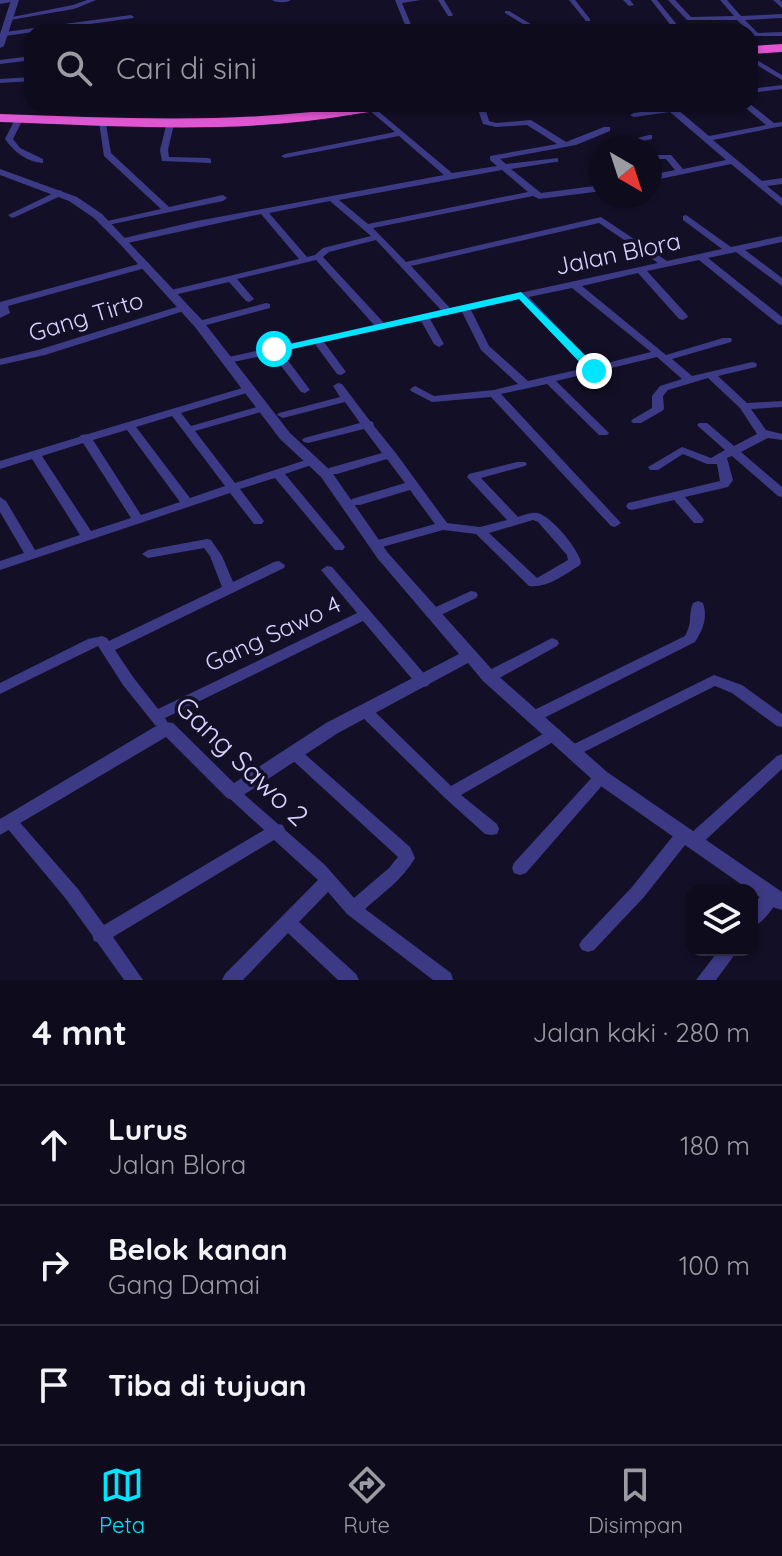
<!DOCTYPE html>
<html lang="id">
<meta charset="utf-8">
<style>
:root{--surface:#0e0b1c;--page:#171425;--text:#f1f3f6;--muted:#9b9ba3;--line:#2e2b3b;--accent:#00e5ff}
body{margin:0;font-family:Quicksand,sans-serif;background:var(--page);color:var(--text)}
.controls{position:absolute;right:24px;bottom:24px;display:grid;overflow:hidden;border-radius:16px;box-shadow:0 2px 6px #0004}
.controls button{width:72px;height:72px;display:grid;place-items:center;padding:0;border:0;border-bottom:2px solid var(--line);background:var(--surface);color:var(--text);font:40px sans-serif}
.compass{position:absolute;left:590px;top:136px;width:72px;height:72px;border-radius:50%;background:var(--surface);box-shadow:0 2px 6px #0004;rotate:141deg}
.stop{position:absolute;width:24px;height:24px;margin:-18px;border:6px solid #00e5ff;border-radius:50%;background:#fff}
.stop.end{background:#00e5ff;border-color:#fff;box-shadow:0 2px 8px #0008}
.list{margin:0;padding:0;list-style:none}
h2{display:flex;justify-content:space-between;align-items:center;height:104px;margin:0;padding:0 32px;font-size:34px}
h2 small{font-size:26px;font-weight:400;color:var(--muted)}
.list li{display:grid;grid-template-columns:52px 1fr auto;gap:24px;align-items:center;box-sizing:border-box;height:120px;padding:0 32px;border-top:2px solid var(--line)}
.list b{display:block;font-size:30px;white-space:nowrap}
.list p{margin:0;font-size:26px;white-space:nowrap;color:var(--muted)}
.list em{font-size:26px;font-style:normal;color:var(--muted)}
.icon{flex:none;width:44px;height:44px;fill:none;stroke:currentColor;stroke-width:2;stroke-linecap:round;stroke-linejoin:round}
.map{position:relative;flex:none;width:782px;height:980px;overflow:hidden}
.search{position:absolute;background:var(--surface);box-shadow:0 2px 6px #0004;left:24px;right:24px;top:24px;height:88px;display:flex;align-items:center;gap:20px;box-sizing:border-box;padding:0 28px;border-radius:24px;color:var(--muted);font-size:30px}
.sheet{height:464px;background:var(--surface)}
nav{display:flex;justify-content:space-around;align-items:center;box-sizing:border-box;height:112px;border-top:2px solid var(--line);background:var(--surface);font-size:22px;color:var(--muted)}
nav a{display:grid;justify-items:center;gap:4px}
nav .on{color:var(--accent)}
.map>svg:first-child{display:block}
</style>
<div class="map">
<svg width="782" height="980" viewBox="0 0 782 980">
<rect width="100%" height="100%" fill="#130f26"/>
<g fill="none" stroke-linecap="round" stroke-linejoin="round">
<g fill="#3d3a85" fill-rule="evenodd">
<path d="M0 0H17V1L0 4Z"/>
<path d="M87 0H96L74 9 10 20 7 18 73 5Z"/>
<path d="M272 0H291C287 3 276 3 272 0Z"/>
<path d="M395 0H421L402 3 414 32H408Z"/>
<path d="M438 0H444L453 15 452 16H448Z"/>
<path d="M569 0H575L590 19V21H586Z"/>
<path d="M623 0H630L634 5 629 6Z"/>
<path d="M651 0H657L683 32H676Z"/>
<path d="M668 0H675L691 17 734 16 720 0H727L741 16 782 14V18L745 20 758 33 782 32V36H754L737 20H687Z"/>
<path d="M773 0H780L782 2V8Z"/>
<path d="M505 11H509L544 32H536L505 13Z"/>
<path d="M131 15 134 17 133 18 5 36 2 34 5 32Z"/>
<path d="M32 56V60L0 64V60Z"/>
<path d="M750 56 782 75V80L750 61Z"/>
<path d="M32 77V81L0 83V79Z"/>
<path d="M782 85V89L750 93V89Z"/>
<path d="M476 104H484L489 121 496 123 531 120 566 142 604 127H610V131L576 145 500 159 506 164 558 158V162H555L511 169 541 193 602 185V191L539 199 533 196 373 228 406 262 601 217 667 261 722 249 683 220V216L686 215 731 247 782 236V242L745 250 782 278V286L736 252 708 258 782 317V325L778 324 699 260 647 271 687 315 688 317 683 320 679 319 638 273 582 286 666 355 723 338H731L732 340 731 342 672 359 692 376 752 362 756 363 757 365 756 367 718 376 747 403 782 401V407L751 409 766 430 782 434V440L768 438 741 452 782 487V497L778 496 732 456 727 458 733 480 728 487 685 497 702 517 704 520 702 523H694L674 500 632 510 628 509 626 506 628 503 720 481 717 464H707L683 454 658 470H650L648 467 682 447 711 458 725 450 699 427 697 425 699 423H707L734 446 757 434 740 408 708 378 668 390 663 396 664 409 662 411 641 423H633L631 421 633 419 652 408V396L660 386 682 379 657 357 599 371 594 374 590 373 556 381 607 431 609 433 607 435H599L547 384 501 394 621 523 615 527 611 526 491 397 432 402 411 391 410 389 415 386 434 396 494 390 518 384 481 350 462 312 430 319 444 344 439 347 434 344 421 321 324 342 346 372 341 375 337 374 315 344 281 351 310 390 305 393 301 392 272 354 228 363 223 360 224 358 374 325 316 260 237 279 254 299 249 302 246 301 229 282 170 296 165 293 167 291 299 259 261 214 123 244 118 241 120 239 197 221 444 175 399 136 285 158 281 156 285 154 395 132 369 110 368 108 372 106 452 173 497 166 490 160V156L557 144 527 125 496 127 483 124ZM502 170 528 192 368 224 339 200ZM330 201 371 236 323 248 315 255 307 257 269 213ZM599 223 658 263 450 308 411 266ZM376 240 441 310 384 323 323 257 329 252ZM572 288 651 352 595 366 529 297ZM520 299 585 368 528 381 489 346 471 310Z"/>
<path d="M662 104H671L709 136 766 125 741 104H750L774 123 782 122V126L713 140 762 181 782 178V184L767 186 782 198V206L731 164 650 181V175L675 170 666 159H655V155H671L683 169 726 160 670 112 634 117 630 115 634 113 666 108Z"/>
<path d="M16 117 23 119 13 139 20 148 43 159V163C27 162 14 152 5 139Z"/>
<path d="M99 122 106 124 111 153 169 207 223 195 227 198 223 201 103 226V222L161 209 104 156Z"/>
<path d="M167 122 174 124 168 150 169 157 208 158 211 159V163L162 161 160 150Z"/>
<path d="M649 135H652V139L612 148 602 147Z"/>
<path d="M60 190 64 193 63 195 15 217 12 218 8 215Z"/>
<path d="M146 262 149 263V267L8 306 10 313 0 318V302Z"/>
<path d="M266 303 270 304V308L199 327 194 324 195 322Z"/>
<path d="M183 305 187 306V310L45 355 0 365V359L38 350Z"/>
<path d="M338 383 342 384 370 421 373 422 374 426 395 452 447 523 480 527 507 520 467 477 469 474 517 462H525L527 464 525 466 481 478 518 517C524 515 531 512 537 513 551 515 578 549 581 562L580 565C564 575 548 588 529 586L476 534 443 530 375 549 371 548 369 545 371 542 435 524 410 490 360 505H352L350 502 352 499 405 483 387 459 337 474H329L327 471 329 468 382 453 364 429 308 443 304 442 302 440 304 438 360 423 345 402 283 418 277 415 279 413 340 397 333 386ZM533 520 538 522 567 555 568 560 537 578 489 533Z"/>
<path d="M249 386 254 389 253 391 181 413 191 426 260 406H268L270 408 268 410 195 431 235 483 309 459H317L319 461 317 463 285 474 343 544 345 547 343 550H335L275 478 240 489 264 521 262 524H254L230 493 0 570V561L24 553 0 512V497L6 501 35 550 80 535 32 459 0 469V461L79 437 81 435 88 434ZM172 416 225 486 190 498 136 427ZM127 430 180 502 141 515 93 440ZM83 443 131 518 91 531 42 456Z"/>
<path d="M207 539 211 540 222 556 233 582 274 562 279 561 285 565 284 568 115 650 133 677 158 709 357 613 321 570 327 566 332 567 428 678 430 682 428 686 423 687 418 686 363 621 165 718 167 721 165 725 160 726 155 725 123 685 98 646 0 694V683L88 639 102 636 107 638 109 641 222 587 210 556 204 548 148 558 142 554 148 550Z"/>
<path d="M471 591 476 592 478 595 476 598 437 617H427L425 614 427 611Z"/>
<path d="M698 601 703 603C708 618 703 629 695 642L540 720 535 721 530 720 528 716 530 712 685 636C693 622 688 615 693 603Z"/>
<path d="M552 638 557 640 559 643 557 646 494 681H484L482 677 484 673Z"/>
<path d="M714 675 742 685 782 714V727L777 726 732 693 715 686 578 755 573 757 568 755 566 751 568 747Z"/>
<path d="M365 706 370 707 451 786 550 730 555 728 560 730 562 734 560 738 461 795 497 824 499 829 497 834 491 835 485 834 445 798 360 715 358 711 360 707Z"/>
<path d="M293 746 298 748 410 847 415 858C403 879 383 893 365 909L451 973 453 980H433L347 914 328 892 299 922 356 974 359 980H338L288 933 243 980H222L225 974 318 880 274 840 113 937 143 980H124L97 942 94 941 92 935 66 899 2 822 4 818 10 816 16 818 78 889 104 925 264 830 228 797 225 793 228 789 233 787 238 789 278 824 283 825 285 830 325 865 354 898 389 868 398 857 288 756 286 752 288 748Z"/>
<path d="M782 754V769L698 847 692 848 685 845 644 897 594 950 588 952 582 950 579 945 582 940 632 887 677 831 683 830 689 831 690 834 777 756Z"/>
<path d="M601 771 606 773 609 777 606 781 526 873 520 875 514 873 512 868 514 863 596 773Z"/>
<path d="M772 888 778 890 780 895C775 906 764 923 752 927 752 910 754 896 772 888Z"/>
<path d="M719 950H738L716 980H696Z"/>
</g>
<g fill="#3d3a85" fill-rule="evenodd">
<path d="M11 0H19L4 46 0 48V34Z"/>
<path d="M0 169 77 197 102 214 203 321 290 433 331 471 388 553 495 673 607 772 782 892V910L775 908 595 782 483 681 468 663 338 733 239 798 233 800 227 798 166 737 0 835V819L161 723 167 722 173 723 234 783 326 723 459 654 378 559 321 477 280 439 195 327 119 243 94 218 69 201 0 175Z"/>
</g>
<g fill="#e055d1" fill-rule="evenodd">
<path d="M782 44V52L750 54V46Z"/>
<path d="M368 104H396C386 111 368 112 356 114 239 135 118 126 0 122V114C123 118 246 125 368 104Z"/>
</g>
</g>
<path fill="#00e5ff" d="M521 292 598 368V373H590L519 299 274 353 268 349Z"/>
<g text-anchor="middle" stroke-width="7" stroke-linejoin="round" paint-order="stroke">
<g font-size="24" fill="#d9d4ff" stroke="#130f26">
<text transform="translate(618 254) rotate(-12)" y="8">Jalan Blora</text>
<text transform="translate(86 317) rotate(-17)" y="8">Gang Tirto</text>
<text transform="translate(273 634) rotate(-25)" y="8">Gang Sawo 4</text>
</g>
<g font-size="28" fill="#d9d4ff" stroke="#130f26">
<text transform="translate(242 761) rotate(44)" y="10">Gang Sawo 2</text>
</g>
</g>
</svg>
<div class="controls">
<button><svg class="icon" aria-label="layers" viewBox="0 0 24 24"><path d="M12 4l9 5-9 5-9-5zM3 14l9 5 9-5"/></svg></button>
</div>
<svg class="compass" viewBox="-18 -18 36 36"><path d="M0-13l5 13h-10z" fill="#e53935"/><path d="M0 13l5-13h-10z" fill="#9b9ba3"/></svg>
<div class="stop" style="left:274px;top:349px"></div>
<div class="stop end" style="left:594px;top:371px"></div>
<div class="search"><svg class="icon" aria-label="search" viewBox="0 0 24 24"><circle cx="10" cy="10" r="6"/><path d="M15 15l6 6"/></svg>Cari di sini</div>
</div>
<section class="sheet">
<h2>4 mnt<small>Jalan kaki · 280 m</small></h2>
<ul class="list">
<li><svg class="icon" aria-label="ahead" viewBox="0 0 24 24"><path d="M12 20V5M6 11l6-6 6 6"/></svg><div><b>Lurus</b><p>Jalan Blora</p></div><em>180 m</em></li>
<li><svg class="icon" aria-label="right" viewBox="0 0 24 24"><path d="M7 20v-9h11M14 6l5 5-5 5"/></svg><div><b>Belok kanan</b><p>Gang Damai</p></div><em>100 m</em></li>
<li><svg class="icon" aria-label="arrive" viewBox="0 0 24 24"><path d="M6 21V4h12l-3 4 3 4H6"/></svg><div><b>Tiba di tujuan</b></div></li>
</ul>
</section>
<nav>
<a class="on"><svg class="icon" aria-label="map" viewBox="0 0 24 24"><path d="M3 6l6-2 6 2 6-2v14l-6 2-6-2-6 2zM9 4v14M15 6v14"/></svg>Peta</a>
<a><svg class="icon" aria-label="directions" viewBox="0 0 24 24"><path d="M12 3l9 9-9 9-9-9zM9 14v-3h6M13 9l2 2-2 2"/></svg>Rute</a>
<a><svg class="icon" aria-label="saved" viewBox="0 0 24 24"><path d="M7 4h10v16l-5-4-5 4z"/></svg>Disimpan</a>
</nav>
